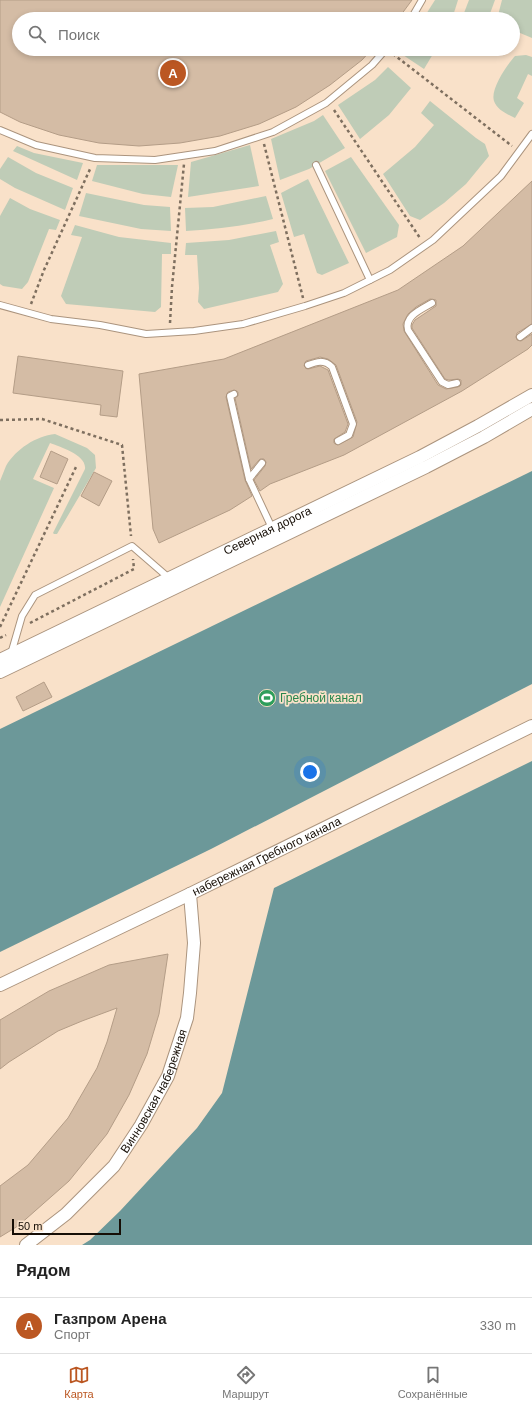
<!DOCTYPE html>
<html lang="ru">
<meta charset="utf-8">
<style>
:root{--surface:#fff;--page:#f6f6f6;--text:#222;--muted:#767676;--line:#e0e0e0;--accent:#bb5722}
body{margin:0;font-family:Helvetica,sans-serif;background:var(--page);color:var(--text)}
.scale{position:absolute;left:12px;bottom:10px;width:109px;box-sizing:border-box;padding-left:4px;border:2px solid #160e06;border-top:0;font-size:11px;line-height:14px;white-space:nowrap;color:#160e06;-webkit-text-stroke:3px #f9e1c9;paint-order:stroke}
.you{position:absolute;left:310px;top:772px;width:14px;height:14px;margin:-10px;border:3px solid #fff;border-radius:50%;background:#1a73e8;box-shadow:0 0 0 6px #1a73e833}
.badge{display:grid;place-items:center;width:26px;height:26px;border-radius:50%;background:var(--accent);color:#fff;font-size:13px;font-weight:700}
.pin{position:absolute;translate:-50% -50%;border:2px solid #fff;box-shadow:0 1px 4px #0006}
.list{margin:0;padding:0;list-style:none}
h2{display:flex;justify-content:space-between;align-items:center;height:52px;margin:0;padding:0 16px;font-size:17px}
h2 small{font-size:13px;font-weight:400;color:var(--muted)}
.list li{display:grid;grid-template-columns:26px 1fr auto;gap:12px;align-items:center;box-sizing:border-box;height:56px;padding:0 16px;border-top:1px solid var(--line)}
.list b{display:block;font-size:15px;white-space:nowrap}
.list p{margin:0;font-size:13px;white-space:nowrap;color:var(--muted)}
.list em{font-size:13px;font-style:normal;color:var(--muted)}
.icon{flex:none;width:22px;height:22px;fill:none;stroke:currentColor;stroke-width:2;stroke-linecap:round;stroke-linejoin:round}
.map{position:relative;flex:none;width:532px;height:1245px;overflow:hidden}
.search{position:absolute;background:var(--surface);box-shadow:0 2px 6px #0003;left:12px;right:12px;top:12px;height:44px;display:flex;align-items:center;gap:10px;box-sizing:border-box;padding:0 14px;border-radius:22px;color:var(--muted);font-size:15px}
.sheet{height:108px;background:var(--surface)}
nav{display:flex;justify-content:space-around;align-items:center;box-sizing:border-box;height:56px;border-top:1px solid var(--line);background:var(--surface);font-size:11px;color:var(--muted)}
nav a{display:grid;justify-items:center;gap:2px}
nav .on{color:var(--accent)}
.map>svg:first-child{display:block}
</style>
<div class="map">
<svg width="532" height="1245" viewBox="0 0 532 1245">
<rect width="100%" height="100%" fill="#f9e1c9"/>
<g fill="#bfccb7">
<path d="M435 0H458L452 19H423Z"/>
<path d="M469 0H495L488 19H482L464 13Z"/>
<path d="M502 0H532V38L513 30V19H497Z"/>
<path d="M403 49H436L424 69 400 53Z"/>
<path d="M526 55 532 57V76L528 74 517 98 524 103 515 118C507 114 497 110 494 101 490 89 507 65 515 56Z"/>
<path d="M388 67 411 88 389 115 360 139 338 105 375 80Z"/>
<path d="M430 101 476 138 485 144 489 156 466 184 444 203 420 220 410 216 383 174 415 147 434 125 421 113Z"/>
<path d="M323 115 345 148 309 169 280 180 271 139 314 121Z"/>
<path d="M250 145 259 186 188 197 191 162Z"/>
<path d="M17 146 34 153 83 163 77 180 13 151Z"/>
<path d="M8 157 36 173 73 188 65 210 15 188 0 179V169Z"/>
<path d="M351 157 399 225 397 237 366 253 325 171Z"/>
<path d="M97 165H178L171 197 143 194 92 181Z"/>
<path d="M308 179 349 263 322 275 317 273 304 234 294 237 281 193Z"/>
<path d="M86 193 144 205 170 207 171 231 141 229 79 216Z"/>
<path d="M266 196 273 219C244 226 216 229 186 231L185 208 213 207Z"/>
<path d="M10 198 30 209 60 220 56 230 49 229 28 282 22 289 3 286 0 284V216Z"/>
<path d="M75 225 119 237 171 243V254H162L161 307 155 312 66 304 61 296 82 237 71 235Z"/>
<path d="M276 231 279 242 270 245 283 284 278 292 204 309 198 302 199 288 197 255H185L186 243 229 240Z"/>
<path d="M55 434 87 448 95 455 96 468 57 534H54L53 533 85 469C87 455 60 447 50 443L33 479 54 488 0 607V481C2 476 4 471 6 466 16 449 36 436 55 434Z"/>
</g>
<g fill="#6c9899">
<path d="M532 471V684L211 849 0 952V729Z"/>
<path d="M532 761V1245H82L90 1240 120 1211 197 1128 222 1093 274 888Z"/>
</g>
<g fill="#d4bca5" stroke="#b49d87" fill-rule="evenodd">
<path d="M0 0H412L398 19H19V49H372L362 60 330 85 296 107 259 124 220 136 180 143 139 146 99 143 59 135 20 122 0 112Z"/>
<path d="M532 181V324L517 333 516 337 517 340 521 341 532 334V345L528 349 462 391 344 455 270 484 260 491 254 480 265 466 266 462 264 459H260L251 469 235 398 238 396V392L234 390 228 392 226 397 245 480 252 496 230 510 159 543 153 529 139 374 224 359 398 290 463 246ZM430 299 436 300V306L415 320 412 325V328L445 379 449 380 458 379 461 380V385L458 387 446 389 438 385 404 331 403 324 408 314 416 307ZM320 357 328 359 336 365 357 422 353 437 338 445 334 443V439L345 432 348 424 328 370 320 366 308 369 304 366 306 361Z"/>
<path d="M18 356 123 371 117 417 100 415 101 405 13 393Z"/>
<path d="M51 451 68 459 57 484 40 477Z"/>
<path d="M94 472 112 481 99 506 81 496Z"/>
<path d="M44 682 52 697 23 711 16 697Z"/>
<path d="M168 954 159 1014 147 1054 129 1095 107 1134 69 1181 18 1226 0 1237V1186L28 1165 68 1118 97 1068 107 1042 117 1008 82 1021 58 1031 9 1062 0 1069V1020L49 991 109 965Z"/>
</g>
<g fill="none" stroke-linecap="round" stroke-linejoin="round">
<defs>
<g id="lane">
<path d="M411 19 422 0"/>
<path d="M0 130 36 145 95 158 155 160 215 151 273 132 326 103 372 65 386 49"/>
<path d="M316 165 370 280"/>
<path d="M432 303C422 309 404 316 408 330L442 382 448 385 457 383"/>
<path d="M0 305 51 319 100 325 146 334 194 331 243 324 305 306 344 293 390 270 433 240 501 176 532 134"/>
<path d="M520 337 532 328"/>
<path d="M308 365C316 362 324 359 332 367L353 424 349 435 338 441"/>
<path d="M234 394 230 396 249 479"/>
<path d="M262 463 249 479 272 528"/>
<path d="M11 654 22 616 35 595 132 546 169 578"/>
</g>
<g id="street">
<path id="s1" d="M0 660 420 457 478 426 532 395"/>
<path d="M0 672 426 467 484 437 532 409"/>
<path id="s2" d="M0 985 190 894 532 726"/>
<path id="s3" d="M26 1245 66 1214 114 1166 141 1125 168 1076 187 1018 190 993 194 943 190 894"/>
</g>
</defs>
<use href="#lane" stroke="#ab947e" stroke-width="8"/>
<use href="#street" stroke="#ab947e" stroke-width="14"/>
<g stroke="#7e6f5f" stroke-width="2.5" stroke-dasharray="3 3" stroke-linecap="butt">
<path d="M393 54 512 146"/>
<path d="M334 110 420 238"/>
<path d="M264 144 303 298"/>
<path d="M31 304 44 270 91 167"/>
<path d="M170 323 172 287 184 164"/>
<path d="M0 420 42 419 122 445 131 536"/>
<path d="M30 623 134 569 133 559"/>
<path d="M0 627 76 467"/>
<path d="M0 638 6 635"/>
</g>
<use href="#lane" stroke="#fff" stroke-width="6"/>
<use href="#street" stroke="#fff" stroke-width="12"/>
</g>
<defs>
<symbol id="stadium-disc" viewBox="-11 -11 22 22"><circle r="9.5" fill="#2e9e5b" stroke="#f9e1c9"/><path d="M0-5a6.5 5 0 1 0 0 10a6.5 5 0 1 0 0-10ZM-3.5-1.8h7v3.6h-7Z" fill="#fff"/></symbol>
</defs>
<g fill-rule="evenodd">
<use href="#stadium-disc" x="257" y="688" width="20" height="20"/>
</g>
<g text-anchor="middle" stroke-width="3.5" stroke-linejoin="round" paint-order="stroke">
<g font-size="12" fill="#160e06" stroke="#f9e1c9">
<text dy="4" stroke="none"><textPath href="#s1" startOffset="297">Северная дорога</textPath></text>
<text dy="4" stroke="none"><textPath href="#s2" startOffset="296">набережная Гребного канала</textPath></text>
<text dy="4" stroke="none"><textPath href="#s3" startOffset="204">Винновская набережная</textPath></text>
</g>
<g font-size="12" fill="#27864d" stroke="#f9e1c9" text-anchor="start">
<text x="280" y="702">Гребной канал</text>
</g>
</g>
</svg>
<div class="scale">50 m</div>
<div class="you"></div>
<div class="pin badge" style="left:173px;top:73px">A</div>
<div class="search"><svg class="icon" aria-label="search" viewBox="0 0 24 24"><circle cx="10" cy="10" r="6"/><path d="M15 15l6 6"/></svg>Поиск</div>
</div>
<section class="sheet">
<h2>Рядом<small></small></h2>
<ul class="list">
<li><span class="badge">A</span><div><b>Газпром Арена</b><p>Спорт</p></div><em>330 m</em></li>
</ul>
</section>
<nav>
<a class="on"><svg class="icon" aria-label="map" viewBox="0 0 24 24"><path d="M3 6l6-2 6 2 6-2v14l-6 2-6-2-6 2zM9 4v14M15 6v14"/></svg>Карта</a>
<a><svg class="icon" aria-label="directions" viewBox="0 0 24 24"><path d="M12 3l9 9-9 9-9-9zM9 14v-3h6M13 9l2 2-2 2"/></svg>Маршрут</a>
<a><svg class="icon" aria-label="saved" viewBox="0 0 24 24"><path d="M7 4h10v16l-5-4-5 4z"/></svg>Сохранённые</a>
</nav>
